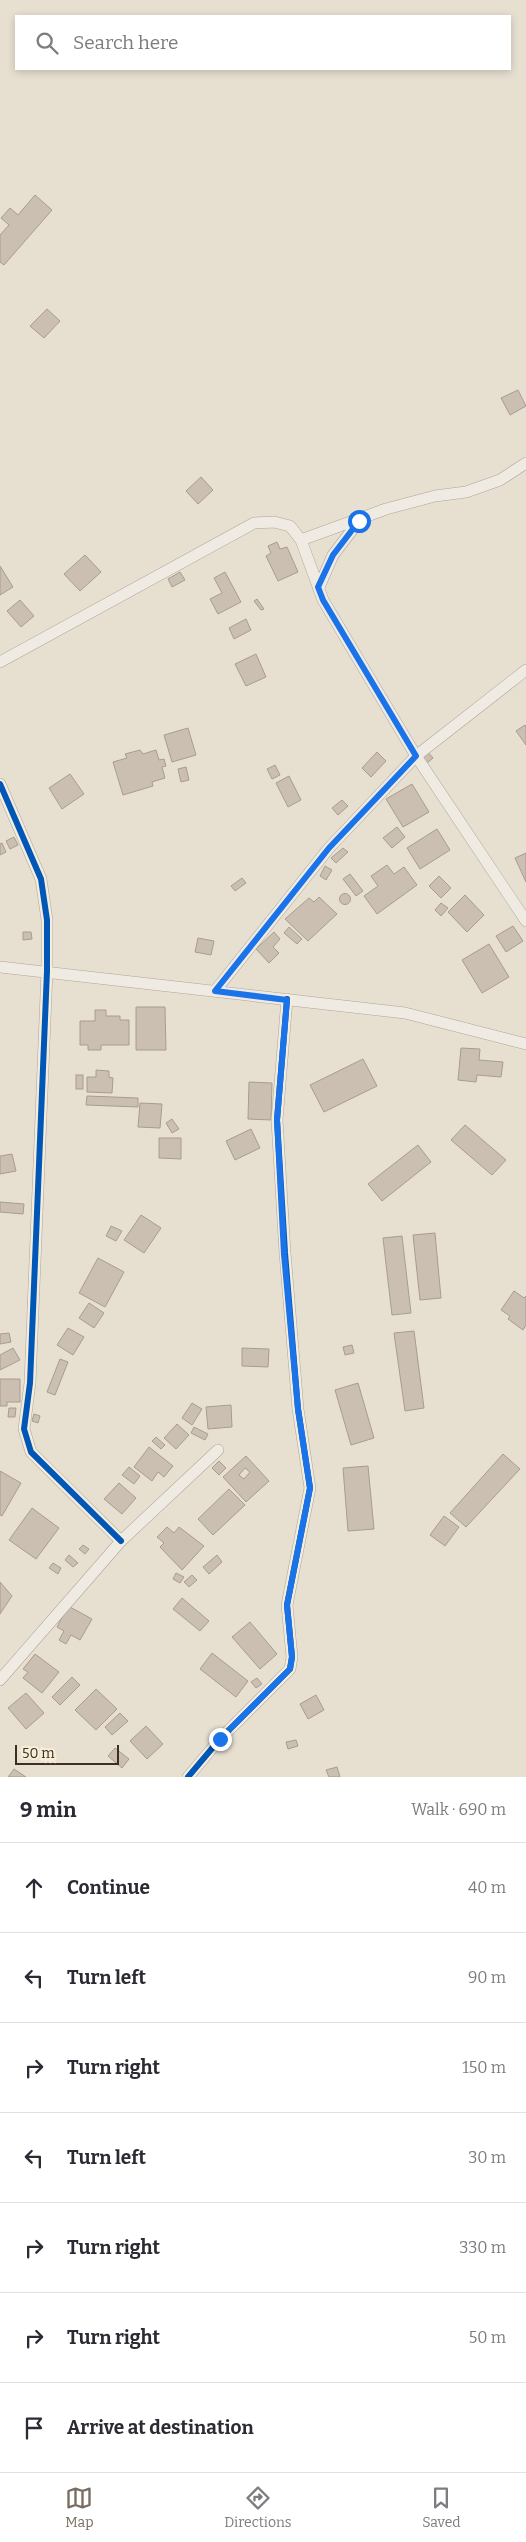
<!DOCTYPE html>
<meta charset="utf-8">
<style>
:root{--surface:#fff;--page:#f2f2f3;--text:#2b2b33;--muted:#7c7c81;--line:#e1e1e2;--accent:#786c5e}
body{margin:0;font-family:Bitter,serif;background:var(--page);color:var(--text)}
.scale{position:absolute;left:15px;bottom:12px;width:104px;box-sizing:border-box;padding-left:5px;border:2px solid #3d2e20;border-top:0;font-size:14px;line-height:18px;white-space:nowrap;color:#3d2e20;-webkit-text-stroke:4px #f7eed8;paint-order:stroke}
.stop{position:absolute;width:15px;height:15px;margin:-11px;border:4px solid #1a73e8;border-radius:50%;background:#fff}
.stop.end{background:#1a73e8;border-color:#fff;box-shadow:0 1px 5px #0008}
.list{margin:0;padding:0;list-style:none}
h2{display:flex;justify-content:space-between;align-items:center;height:65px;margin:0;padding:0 20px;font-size:21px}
h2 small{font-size:16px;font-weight:400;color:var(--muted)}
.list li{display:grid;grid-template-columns:32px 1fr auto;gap:15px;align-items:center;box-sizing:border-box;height:90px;padding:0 20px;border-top:1px solid var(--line)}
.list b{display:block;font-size:19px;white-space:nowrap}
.list em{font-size:16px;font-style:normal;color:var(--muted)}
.icon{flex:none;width:28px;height:28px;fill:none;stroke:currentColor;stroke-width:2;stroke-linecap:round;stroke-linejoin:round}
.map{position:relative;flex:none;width:526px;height:1777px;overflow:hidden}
.search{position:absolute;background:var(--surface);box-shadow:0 2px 8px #0003;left:15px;right:15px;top:15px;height:55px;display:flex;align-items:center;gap:12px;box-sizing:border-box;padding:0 18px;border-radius:0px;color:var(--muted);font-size:19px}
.sheet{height:695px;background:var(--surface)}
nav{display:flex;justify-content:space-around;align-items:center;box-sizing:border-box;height:70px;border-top:1px solid var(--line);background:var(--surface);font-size:14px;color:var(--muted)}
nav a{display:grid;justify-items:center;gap:2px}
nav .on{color:var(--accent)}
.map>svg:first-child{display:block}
</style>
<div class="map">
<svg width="526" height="1777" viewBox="0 0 526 1777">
<rect width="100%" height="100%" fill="#e7e0d1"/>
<g fill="#cbbfb2" stroke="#a89c90" fill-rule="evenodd">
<path d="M35 195 52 210 4 265 0 262V235L9 225 1 218 10 208 18 215Z"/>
<path d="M47 309 60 321 44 338 30 326Z"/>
<path d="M518 390 526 406 510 415 501 398Z"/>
<path d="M201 477 213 490 198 504 186 491Z"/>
<path d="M277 542 280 549 287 547 298 572 278 581 266 556 271 553 268 546Z"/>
<path d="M85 555 101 572 80 591 64 574Z"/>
<path d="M0 566 13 587 0 595Z"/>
<path d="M180 572 185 580 172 587 168 579Z"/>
<path d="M225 572 241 602 218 614 210 599 222 593 214 578Z"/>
<path d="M257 599 264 609 261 610 254 601Z"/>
<path d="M20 600 34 616 21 627 7 611Z"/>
<path d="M246 619 251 630 234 639 229 628Z"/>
<path d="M256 654 266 677 246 686 235 664Z"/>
<path d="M525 725 526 726V745L516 731Z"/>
<path d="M188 728 196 755 172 762 164 735Z"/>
<path d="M140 750 143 754 156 750 159 760 164 759 166 766 162 767 165 778 152 782 153 786 123 795 113 762 127 758 125 754Z"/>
<path d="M377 752 386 761 371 777 362 768Z"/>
<path d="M428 752 433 758 426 764 421 759Z"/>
<path d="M275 765 280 775 272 779 267 769Z"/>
<path d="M186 767 189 780 181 782 178 769Z"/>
<path d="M70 774 84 794 62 809 49 788Z"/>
<path d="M289 776 301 800 288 807 276 783Z"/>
<path d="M412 784 429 812 403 827 386 799Z"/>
<path d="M342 800 348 806 338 815 332 808Z"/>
<path d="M397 827 405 837 392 848 383 838Z"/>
<path d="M437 829 450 850 420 869 407 848Z"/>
<path d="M14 837 18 845 10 849 6 841Z"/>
<path d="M2 843 6 852 0 855V844Z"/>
<path d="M343 848 348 852 336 863 331 858Z"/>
<path d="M526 853V882L515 858Z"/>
<path d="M387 865 394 874 404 867 417 885 377 914 364 896 378 886 371 876Z"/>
<path d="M325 866 332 870 326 880 320 876Z"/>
<path d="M350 874 363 891 356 896 343 879Z"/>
<path d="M439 876 451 888 441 898 429 886Z"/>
<path d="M242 878 246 883 235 891 231 886Z"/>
<circle cx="345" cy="899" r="5.5"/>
<path d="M465 895 484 915 467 932 448 912Z"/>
<path d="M319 897 337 914 308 941 285 919 309 898 314 902Z"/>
<path d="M441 903 448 908 441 916 435 910Z"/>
<path d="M513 926 523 941 506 952 496 936Z"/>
<path d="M289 927 302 939 297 944 284 933Z"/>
<path d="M23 932H31L32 939 23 940Z"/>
<path d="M274 932 280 939 273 947 279 953 269 963 256 949Z"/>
<path d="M198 938 214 941 211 955 195 952Z"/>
<path d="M489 944 509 977 482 993 462 960Z"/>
<path d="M136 1007H165L166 1050H136Z"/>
<path d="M95 1010H106V1016H120V1020H129V1045H101V1050H88V1045H80V1021H95Z"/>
<path d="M461 1048 480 1049 479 1060 503 1062 501 1077 477 1075 476 1082 458 1080Z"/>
<path d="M363 1059 377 1086 324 1112 310 1085Z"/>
<path d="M96 1070 109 1071V1077L113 1078 112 1093 87 1092V1077H96Z"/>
<rect x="76" y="1075" width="7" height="14"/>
<path d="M249 1082 272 1083 271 1120 248 1119Z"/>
<path d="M87 1096 138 1098V1107L86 1105Z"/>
<path d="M140 1103 162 1104 160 1128 138 1127Z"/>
<path d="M172 1119 179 1129 172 1133 166 1123Z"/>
<path d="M465 1125 506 1160 492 1175 451 1140Z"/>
<path d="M251 1129 260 1148 235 1160 226 1141Z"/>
<path d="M159 1138H181V1159L159 1158Z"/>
<path d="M418 1145 431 1162 382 1201 368 1184Z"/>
<path d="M12 1154 16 1171 0 1174V1156Z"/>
<path d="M0 1202 24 1204 23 1214 0 1212Z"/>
<path d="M141 1215 161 1228 144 1253 124 1240Z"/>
<path d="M111 1226 122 1231 116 1241 106 1236Z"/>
<path d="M435 1233 441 1298 420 1300 413 1235Z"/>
<path d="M402 1236 411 1313 392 1315 383 1238Z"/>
<path d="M98 1258 124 1272 105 1307 79 1293Z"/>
<path d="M514 1291 524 1298 526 1296V1325L523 1330 508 1319 510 1316 501 1310Z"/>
<path d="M89 1303 104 1313 94 1328 79 1318Z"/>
<path d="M68 1328 84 1337 73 1355 57 1345Z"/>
<path d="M414 1331 424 1408 405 1411 394 1333Z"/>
<path d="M9 1333 11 1342 0 1344V1334Z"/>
<path d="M352 1345 354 1353 345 1355 343 1347Z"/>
<path d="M13 1348 20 1360 0 1370V1355Z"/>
<path d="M242 1348 269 1349 268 1367 242 1366Z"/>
<path d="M60 1359 68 1362 55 1395 47 1392Z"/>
<path d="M0 1379H20V1402H7V1406H0Z"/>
<path d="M358 1383 374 1438 351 1445 335 1390Z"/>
<path d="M192 1403 202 1409 192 1425 182 1418Z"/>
<path d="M231 1405 232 1427 208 1429 206 1407Z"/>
<path d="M9 1408H16L15 1417H8Z"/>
<path d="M34 1414 40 1416 38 1423 32 1421Z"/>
<path d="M177 1424 189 1435 176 1449 164 1438Z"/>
<path d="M194 1427 208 1434 205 1440 191 1433Z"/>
<path d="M156 1437 165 1445 161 1449 152 1441Z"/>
<path d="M149 1447 173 1466 164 1477 158 1472 152 1481 134 1467Z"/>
<path d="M503 1454 520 1469 466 1527 450 1513Z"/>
<path d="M246 1456 269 1481 246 1502 223 1477ZM245 1468 250 1472 244 1479 239 1475Z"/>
<path d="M219 1461 226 1468 219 1475 212 1468Z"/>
<path d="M368 1466 374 1529 348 1531 343 1468Z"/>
<path d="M129 1467 140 1476 134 1484 122 1475Z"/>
<path d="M0 1471 21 1483 2 1516 0 1515Z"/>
<path d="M119 1483 136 1498 122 1514 104 1499Z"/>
<path d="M229 1489 245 1505 213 1535 198 1519Z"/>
<path d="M32 1508 59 1528 36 1559 9 1540Z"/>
<path d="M444 1516 459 1527 445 1546 430 1535Z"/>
<path d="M167 1527 174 1533 179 1527 204 1546 182 1570 160 1547 164 1543 157 1537Z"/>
<path d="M83 1545 89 1549 85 1554 79 1549Z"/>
<path d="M69 1555 78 1563 73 1567 65 1560Z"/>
<path d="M217 1555 222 1562 209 1574 203 1567Z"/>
<path d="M53 1563 61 1568 58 1574 49 1568Z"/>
<path d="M176 1573 184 1577 180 1583 173 1579Z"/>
<path d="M192 1575 197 1580 189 1587 184 1582Z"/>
<path d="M0 1582 12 1596 0 1614Z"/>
<path d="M182 1598 209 1621 200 1631 173 1609Z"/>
<path d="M68 1606 92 1619 80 1640 71 1635 66 1644 59 1640 64 1631 57 1627Z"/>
<path d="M250 1622 277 1654 260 1669 232 1637Z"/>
<path d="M212 1653 248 1681 236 1697 200 1669Z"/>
<path d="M35 1654 59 1672 42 1693 23 1678 28 1672 23 1669Z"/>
<path d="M72 1677 80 1685 60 1705 52 1697Z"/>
<path d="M257 1678 262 1684 256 1688 251 1682Z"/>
<path d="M96 1689 117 1709 96 1730 75 1710Z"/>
<path d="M26 1693 44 1713 26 1729 8 1708Z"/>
<path d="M316 1695 324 1710 308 1719 300 1704Z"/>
<path d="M120 1713 128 1721 112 1735 105 1727Z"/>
<path d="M146 1726 163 1744 147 1759 130 1741Z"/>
<path d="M296 1740 298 1746 288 1749 286 1742Z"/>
<path d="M115 1748 129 1759 122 1768 108 1756Z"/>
<path d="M337 1767 340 1777H329L326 1770Z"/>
<path d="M14 1769 26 1777H8Z"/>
</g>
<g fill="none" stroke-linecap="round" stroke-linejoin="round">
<defs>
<g id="street">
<path d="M301 540 386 509 435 496 466 492 500 480 526 463"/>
<path d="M319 587 333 555 359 521"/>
<path d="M0 662 254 523 274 522 290 526 301 540 323 600 416 756 526 921"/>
<path d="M0 784 41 879 47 920V971L30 1383 24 1429 31 1452 121 1541"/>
<path d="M0 967 405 1013 526 1044"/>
<path d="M215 991 329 848 416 756 526 670"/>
<path d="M0 1680 121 1541 218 1450"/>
<path d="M188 1777 220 1739 290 1669 292 1657 287 1605 310 1488 298 1409 285 1253 277 1120 287 999"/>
</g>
</defs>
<use href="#street" stroke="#ada599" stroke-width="12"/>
<use href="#street" stroke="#efebe3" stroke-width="11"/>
<defs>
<g id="cycleway">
<path d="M0 784 41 879 47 920V971L30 1383 24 1429 31 1452 121 1541"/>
<path d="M188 1777 220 1739 290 1669 292 1657 287 1605 310 1488 298 1409 285 1253 277 1120 287 999"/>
</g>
</defs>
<use href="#cycleway" stroke="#f7eed8" stroke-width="9"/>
<use href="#cycleway" stroke="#0057b8" stroke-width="6"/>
</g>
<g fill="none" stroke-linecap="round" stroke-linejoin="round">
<path stroke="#1a73e8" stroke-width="6" d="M220 1739 290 1669 292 1657 287 1605 310 1488 298 1409 284 1254 277 1120 287 1000 215 991 329 848 416 756 323 600 318 587 333 555 359 521"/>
</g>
</svg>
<div class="scale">50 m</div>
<div class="stop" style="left:359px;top:521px"></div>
<div class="stop end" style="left:220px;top:1739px"></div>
<div class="search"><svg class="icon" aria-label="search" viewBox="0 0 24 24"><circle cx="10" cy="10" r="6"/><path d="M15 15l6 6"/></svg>Search here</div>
</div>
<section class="sheet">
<h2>9 min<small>Walk · 690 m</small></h2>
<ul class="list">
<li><svg class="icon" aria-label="ahead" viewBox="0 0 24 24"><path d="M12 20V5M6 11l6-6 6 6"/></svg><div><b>Continue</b></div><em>40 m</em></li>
<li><svg class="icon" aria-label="left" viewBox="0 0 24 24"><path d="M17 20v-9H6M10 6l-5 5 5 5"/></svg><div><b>Turn left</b></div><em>90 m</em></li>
<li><svg class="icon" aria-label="right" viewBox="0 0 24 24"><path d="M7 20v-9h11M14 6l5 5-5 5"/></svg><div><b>Turn right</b></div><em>150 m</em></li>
<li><svg class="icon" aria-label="left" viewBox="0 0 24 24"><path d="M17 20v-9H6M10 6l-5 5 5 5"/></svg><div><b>Turn left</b></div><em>30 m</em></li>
<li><svg class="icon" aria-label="right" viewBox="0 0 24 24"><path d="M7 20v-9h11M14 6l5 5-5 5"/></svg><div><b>Turn right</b></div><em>330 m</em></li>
<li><svg class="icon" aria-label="right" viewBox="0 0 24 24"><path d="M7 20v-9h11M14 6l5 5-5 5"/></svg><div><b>Turn right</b></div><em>50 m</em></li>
<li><svg class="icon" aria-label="arrive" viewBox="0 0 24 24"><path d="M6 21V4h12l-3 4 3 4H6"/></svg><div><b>Arrive at destination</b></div></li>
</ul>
</section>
<nav>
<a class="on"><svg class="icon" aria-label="map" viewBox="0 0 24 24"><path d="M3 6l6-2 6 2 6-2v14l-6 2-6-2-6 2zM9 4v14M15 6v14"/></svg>Map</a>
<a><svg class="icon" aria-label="directions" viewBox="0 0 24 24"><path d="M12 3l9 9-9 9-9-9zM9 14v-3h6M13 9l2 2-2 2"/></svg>Directions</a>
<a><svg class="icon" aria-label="saved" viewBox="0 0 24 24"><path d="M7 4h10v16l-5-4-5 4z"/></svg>Saved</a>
</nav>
